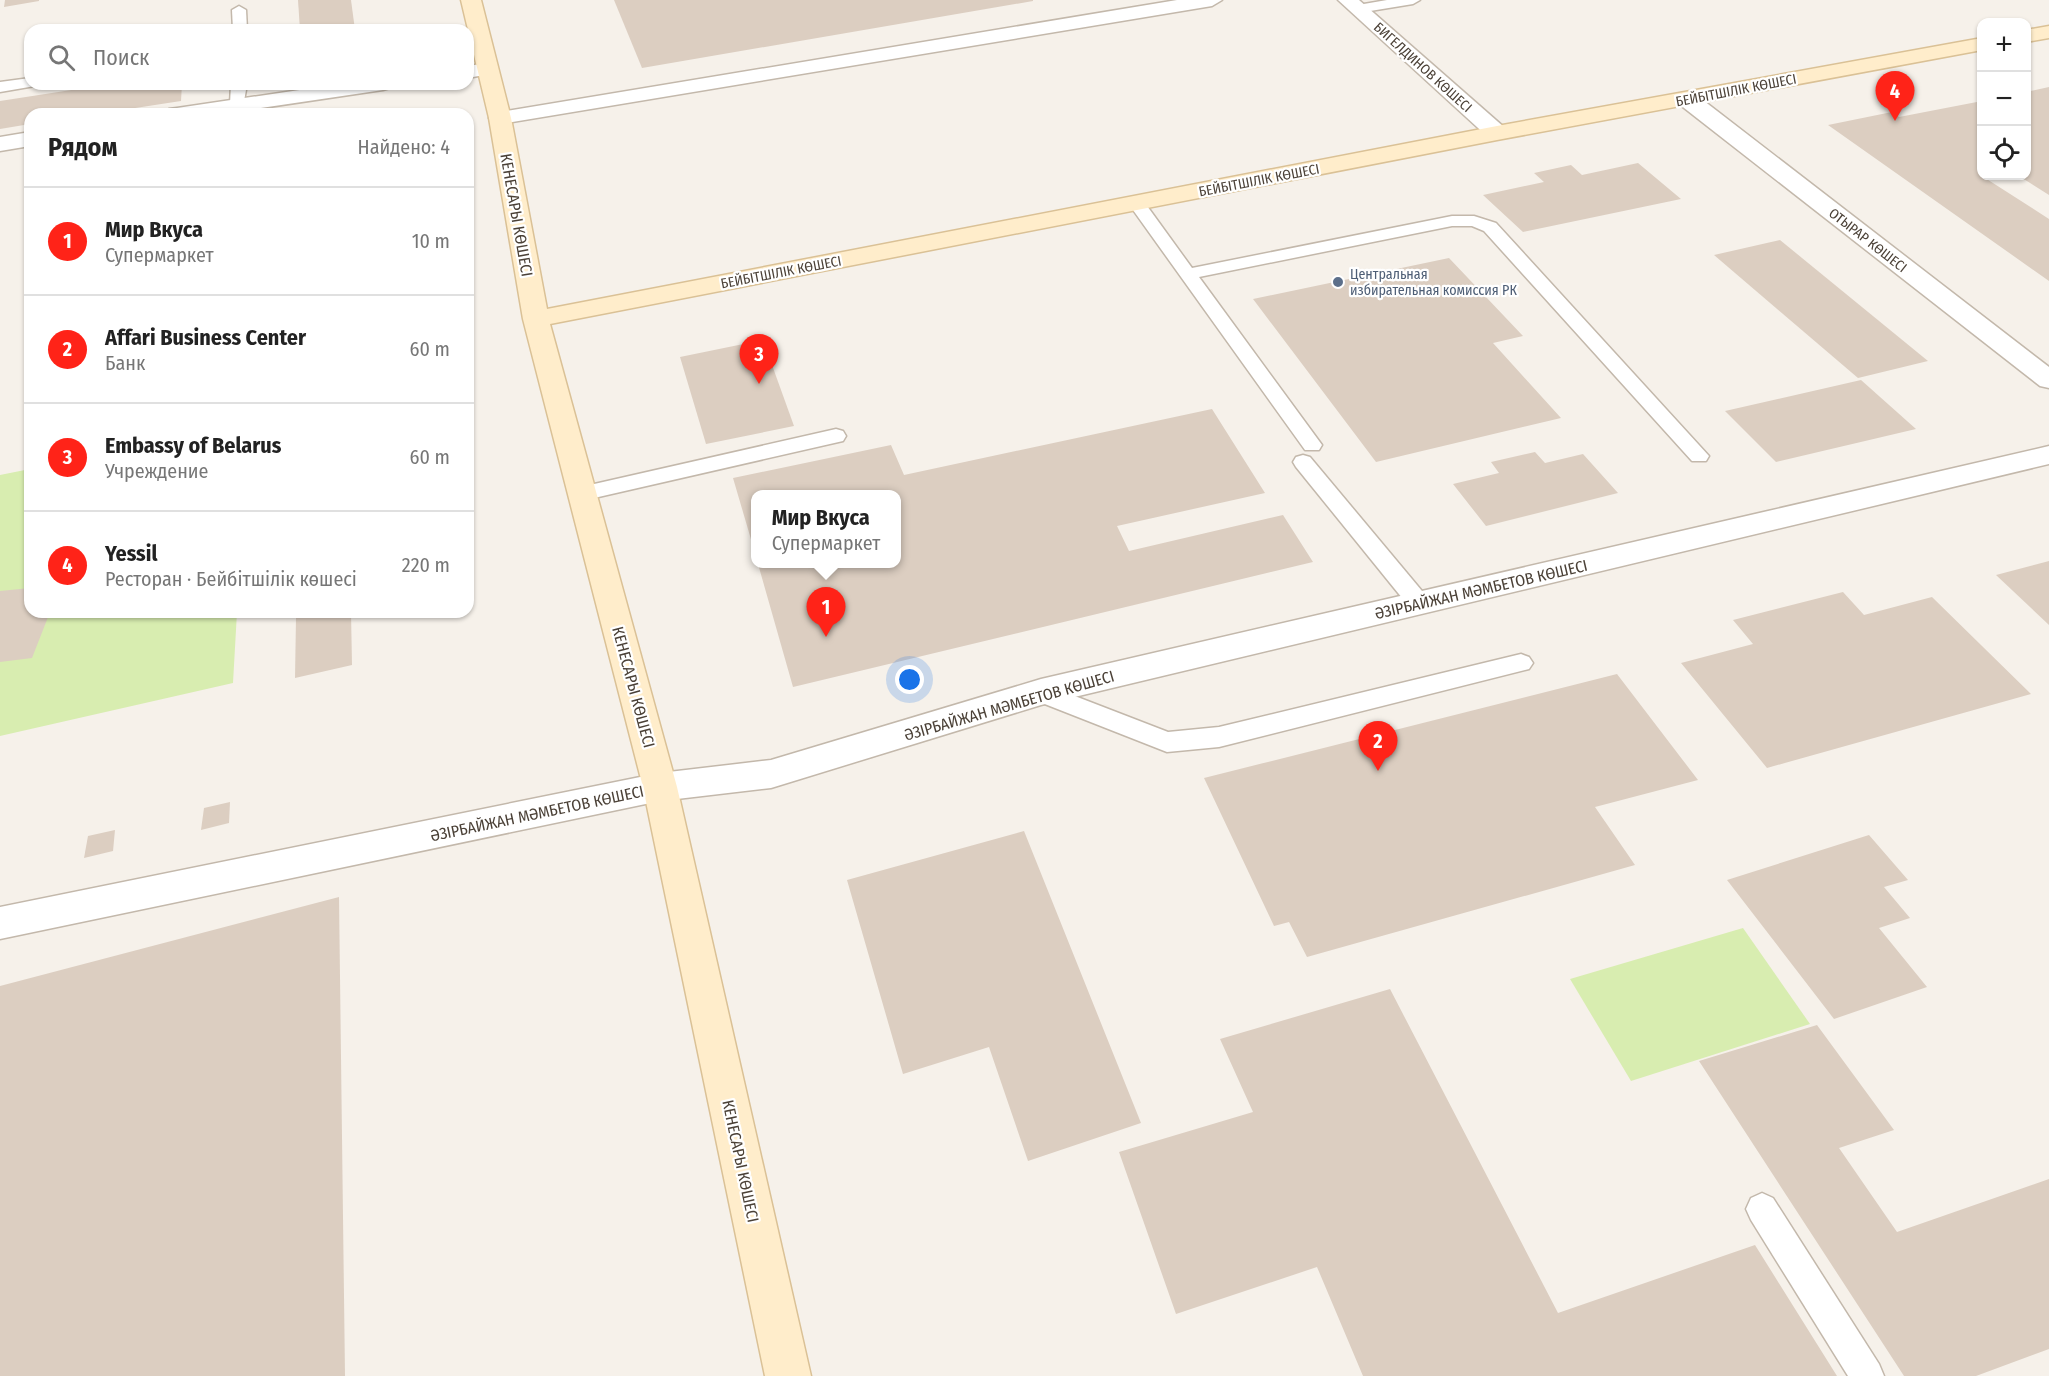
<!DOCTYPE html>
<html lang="ru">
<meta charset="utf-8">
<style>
:root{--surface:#fff;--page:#f6f6f6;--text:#222;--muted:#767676;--line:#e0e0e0;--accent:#ff2318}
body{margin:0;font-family:"Fira Sans Condensed",sans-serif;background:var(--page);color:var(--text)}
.controls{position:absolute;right:18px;top:18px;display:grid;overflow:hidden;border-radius:12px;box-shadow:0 2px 4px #0004}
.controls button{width:54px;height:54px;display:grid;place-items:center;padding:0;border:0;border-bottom:2px solid var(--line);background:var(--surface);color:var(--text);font:30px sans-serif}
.you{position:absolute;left:910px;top:680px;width:21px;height:21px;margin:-15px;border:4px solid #fff;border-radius:50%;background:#1a73e8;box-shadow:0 0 0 9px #1a73e833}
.badge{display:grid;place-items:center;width:39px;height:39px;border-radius:50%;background:var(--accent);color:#fff;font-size:20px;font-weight:700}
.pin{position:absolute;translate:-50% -50px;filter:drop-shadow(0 2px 3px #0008)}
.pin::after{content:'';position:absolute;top:32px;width:21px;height:18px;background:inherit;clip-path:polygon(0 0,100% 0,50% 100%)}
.popup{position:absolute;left:751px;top:490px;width:150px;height:78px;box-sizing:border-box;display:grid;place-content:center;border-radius:12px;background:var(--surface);filter:drop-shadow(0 2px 4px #0005);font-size:20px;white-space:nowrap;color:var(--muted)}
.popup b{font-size:22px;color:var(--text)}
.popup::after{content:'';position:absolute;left:50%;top:100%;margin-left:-12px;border:12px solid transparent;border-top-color:var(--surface)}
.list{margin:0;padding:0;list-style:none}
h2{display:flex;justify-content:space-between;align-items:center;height:78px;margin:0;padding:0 24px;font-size:26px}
h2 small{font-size:20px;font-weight:400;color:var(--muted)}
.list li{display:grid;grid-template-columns:39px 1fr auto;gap:18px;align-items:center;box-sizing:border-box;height:108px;padding:0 24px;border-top:2px solid var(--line)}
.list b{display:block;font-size:22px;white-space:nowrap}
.list p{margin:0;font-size:20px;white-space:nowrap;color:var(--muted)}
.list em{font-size:20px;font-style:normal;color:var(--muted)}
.icon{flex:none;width:33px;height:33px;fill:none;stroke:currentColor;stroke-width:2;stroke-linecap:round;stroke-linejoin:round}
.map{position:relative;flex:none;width:2049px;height:1376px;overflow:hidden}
.search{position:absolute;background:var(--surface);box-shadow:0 2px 4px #0004;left:24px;top:24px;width:450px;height:66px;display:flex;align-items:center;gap:15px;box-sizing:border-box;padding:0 21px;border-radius:18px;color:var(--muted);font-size:22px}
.panel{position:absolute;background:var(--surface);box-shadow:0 2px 4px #0004;left:24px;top:108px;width:450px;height:510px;border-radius:18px}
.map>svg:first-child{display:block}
</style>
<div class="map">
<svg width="2049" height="1376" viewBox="0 0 2049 1376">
<rect width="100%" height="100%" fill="#f6f1ea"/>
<g fill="#d8edb0">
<path d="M30 469V612H237L233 683 0 736V475Z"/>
<path d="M1743 928 1810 1024 1631 1081 1570 979Z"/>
</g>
<g fill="#dccec1">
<path d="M5 0H39V1L4 7Z"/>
<path d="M298 0H351L355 30H300Z"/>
<path d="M614 0H1033V1L642 68Z"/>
<path d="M110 84H182L181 101 96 114H30V124L0 129V101Z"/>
<path d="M287 84H318V85L287 90Z"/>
<path d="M2049 87V195L2019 176H2026V92Z"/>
<path d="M1982 101V176L2049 219V281L1828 125 1892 112 1899 117Z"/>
<path d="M1638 163 1681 199 1523 232 1483 195 1544 182 1534 173 1571 165 1582 175Z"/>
<path d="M1780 240 1928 361 1858 378 1714 255Z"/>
<path d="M1449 258 1523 336 1493 343 1561 418 1376 462 1253 299Z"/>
<path d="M763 340 794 426 706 444 680 357Z"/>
<path d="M1861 380 1916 429 1776 462 1725 411Z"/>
<path d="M1212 409 1265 493 1117 526 1129 551 1283 515 1313 562 793 687 758 564H896V494H756L755 553 733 478 891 445 904 475Z"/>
<path d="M1535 452 1545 463 1583 454 1618 493 1486 526 1453 484 1499 473 1491 462Z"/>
<path d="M2049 561V625L1996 575Z"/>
<path d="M30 588V612H50L32 658 0 662V591Z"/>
<path d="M1843 592 1864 615 1932 597 2031 694 1767 768 1681 663 1753 644 1733 620Z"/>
<path d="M322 612H351L352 665 295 678 296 618Z"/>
<path d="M1617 674 1698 780 1595 807 1635 865 1307 957 1289 922 1274 926 1204 778Z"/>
<path d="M230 802 229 823 201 830 204 808Z"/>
<path d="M115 830 113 851 84 858 88 836Z"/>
<path d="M1024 831 1141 1123 1028 1161 989 1047 903 1074 847 880Z"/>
<path d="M1869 835 1908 880 1884 887 1910 918 1879 928 1927 987 1834 1019 1727 880Z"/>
<path d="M339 897 345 1376H0V986Z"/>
<path d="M1390 989 1558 1313 1755 1245 1837 1376H1363L1317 1267 1176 1314 1119 1152 1253 1112 1220 1039Z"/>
<path d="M1817 1025 1894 1130 1839 1148 1897 1232 2049 1179V1349L1976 1376H1904L1699 1061Z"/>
</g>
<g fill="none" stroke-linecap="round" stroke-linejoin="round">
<defs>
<g id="service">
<path d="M1387 0H1420L1413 4 1358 13 1351 9 1358 5Z"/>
<path d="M239 6 246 10 247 30H233L232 10Z"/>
<path d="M30 78V84H37L35 86 0 92V82Z"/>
<path d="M231 84H247L243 107H233L230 104Z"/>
<path d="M1136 198 1142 199 1192 268 1452 216H1474L1496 223 1709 456 1706 461H1692L1484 231 1472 226H1452L1199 277 1322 445 1319 450H1305L1128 203Z"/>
<path d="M836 429 843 431 846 436 843 441 581 501 574 499 570 494 574 489 581 487Z"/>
<path d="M1303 455 1310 457 1427 597 1430 603 1427 609 1419 611 1411 609 1296 467 1293 462 1296 457Z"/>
<path d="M1521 654 1529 657 1533 663 1529 669 1219 747 1167 752 1032 699 1029 692 1032 685 1041 683 1168 732 1219 727Z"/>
<path d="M1762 1193 1773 1198 1879 1364 1884 1376H1848L1751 1220 1746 1209 1751 1198Z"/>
</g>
<g id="minor">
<path d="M1177 0H1222L1212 6 500 124 492 123 489 118 492 113 500 112Z"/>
<path d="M1338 0H1359L1505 128 1508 133 1505 138H1489Z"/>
<path d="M487 63 494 65 497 69 494 73 468 78V66Z"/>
<path d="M340 84H393L390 88 383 90 221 114H166L169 109 177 108Z"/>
<path d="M1687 93 1695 94 2049 367V388L2040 386 1679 104 1676 99 1679 94Z"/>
<path d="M30 132V146L0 151V137Z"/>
<path d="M2049 446V464L1041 705 771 788 660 801 0 939V907L660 773 771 760 1041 679Z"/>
</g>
<g id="secondary">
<path d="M461 0H481L511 118 547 309 1497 126 1982 38V50L1497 140 550 324 677 787 811 1376H765L643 787 523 319 489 118Z"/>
<path d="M2049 26V38L2026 42V30Z"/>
</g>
</defs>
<use href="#service" stroke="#c3b8ab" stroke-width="3"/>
<use href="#minor" stroke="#c3b8ab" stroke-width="3"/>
<use href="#secondary" stroke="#dac196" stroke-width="3"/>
<use href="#service" fill="#fff" fill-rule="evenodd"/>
<use href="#minor" fill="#fff" fill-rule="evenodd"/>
<use href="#secondary" fill="#ffedcb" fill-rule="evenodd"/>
</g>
<circle fill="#5c6f8a" stroke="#fff" stroke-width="2" cx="1338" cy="282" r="6"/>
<g text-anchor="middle" stroke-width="4.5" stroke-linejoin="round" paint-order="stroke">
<g font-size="14" fill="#4b4137" stroke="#fff">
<text transform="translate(1423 67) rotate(42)" y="5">БИГЕЛДИНОВ КӨШЕСІ</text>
<text transform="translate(1736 90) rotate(-11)" y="5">БЕЙБІТШІЛІК КӨШЕСІ</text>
<text transform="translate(1259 180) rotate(-11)" y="5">БЕЙБІТШІЛІК КӨШЕСІ</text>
<text transform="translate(1868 240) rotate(38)" y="5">ОТЫРАР КӨШЕСІ</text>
<text transform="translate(781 272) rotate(-11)" y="5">БЕЙБІТШІЛІК КӨШЕСІ</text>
</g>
<g font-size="14" fill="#4e5e75" stroke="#fff" text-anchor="start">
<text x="1350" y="279">Центральная<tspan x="1350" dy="16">избирательная комиссия РК</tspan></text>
</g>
<g font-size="16" fill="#4b4137" stroke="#fff">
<text transform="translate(517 215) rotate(80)" y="6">КЕНЕСАРЫ КӨШЕСІ</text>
<text transform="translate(1481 589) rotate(-13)" y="6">ӘЗІРБАЙЖАН МӘМБЕТОВ КӨШЕСІ</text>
<text transform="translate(634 687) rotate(75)" y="6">КЕНЕСАРЫ КӨШЕСІ</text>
<text transform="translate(1009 705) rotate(-16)" y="6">ӘЗІРБАЙЖАН МӘМБЕТОВ КӨШЕСІ</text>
<text transform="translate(537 813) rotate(-12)" y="6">ӘЗІРБАЙЖАН МӘМБЕТОВ КӨШЕСІ</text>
<text transform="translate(741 1161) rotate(78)" y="6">КЕНЕСАРЫ КӨШЕСІ</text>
</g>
</g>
</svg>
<div class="controls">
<button>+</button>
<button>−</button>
<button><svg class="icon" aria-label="locate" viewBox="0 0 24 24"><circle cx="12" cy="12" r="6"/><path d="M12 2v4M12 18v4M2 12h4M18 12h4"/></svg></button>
</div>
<div class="you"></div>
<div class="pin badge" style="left:826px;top:637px">1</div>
<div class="popup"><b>Мир Вкуса</b>Супермаркет</div>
<div class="pin badge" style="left:1378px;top:771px">2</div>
<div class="pin badge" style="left:759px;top:384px">3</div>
<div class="pin badge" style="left:1895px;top:121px">4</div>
<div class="search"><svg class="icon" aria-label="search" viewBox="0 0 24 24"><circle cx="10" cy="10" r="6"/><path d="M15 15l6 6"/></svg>Поиск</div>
<section class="panel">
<h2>Рядом<small>Найдено: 4</small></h2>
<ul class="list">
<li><span class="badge">1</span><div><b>Мир Вкуса</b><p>Супермаркет</p></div><em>10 m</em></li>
<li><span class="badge">2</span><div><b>Affari Business Center</b><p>Банк</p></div><em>60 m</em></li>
<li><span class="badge">3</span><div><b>Embassy of Belarus</b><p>Учреждение</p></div><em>60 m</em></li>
<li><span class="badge">4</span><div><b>Yessil</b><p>Ресторан · Бейбітшілік көшесі</p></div><em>220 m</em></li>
</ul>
</section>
</div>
